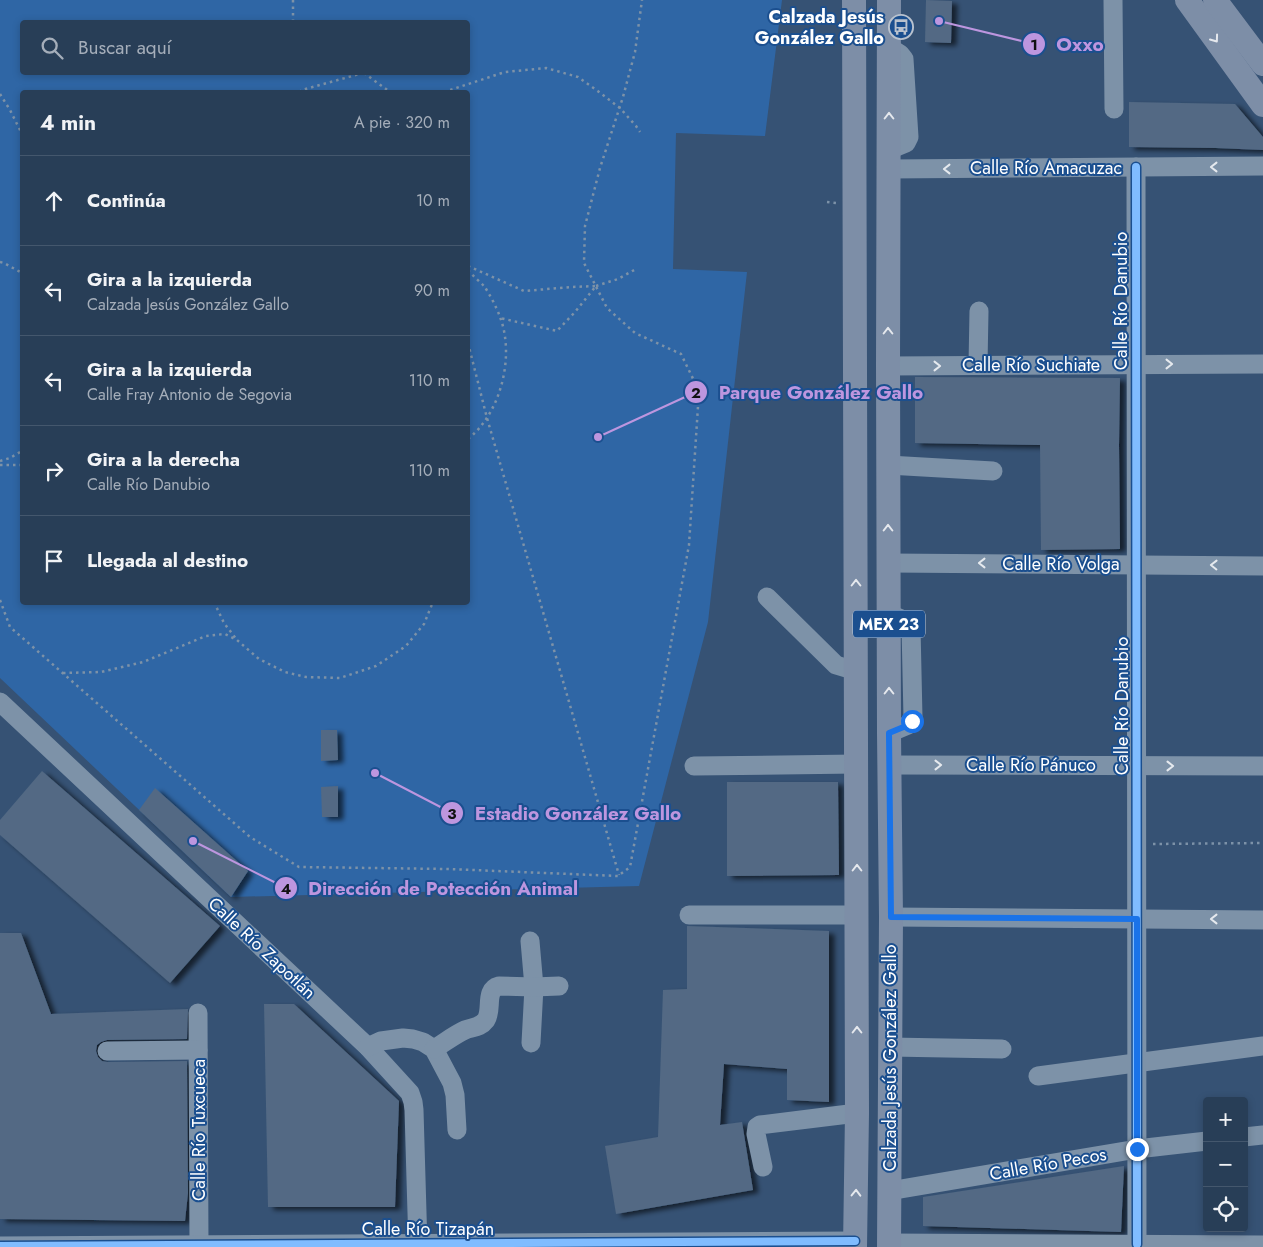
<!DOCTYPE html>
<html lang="es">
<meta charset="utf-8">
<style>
:root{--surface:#283e57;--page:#30455d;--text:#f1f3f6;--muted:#a5aeba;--line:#44576d}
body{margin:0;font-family:Jost,sans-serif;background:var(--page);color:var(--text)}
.controls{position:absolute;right:15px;bottom:15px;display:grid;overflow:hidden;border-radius:5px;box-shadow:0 2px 8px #0003}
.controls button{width:45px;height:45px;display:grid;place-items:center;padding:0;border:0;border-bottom:1px solid var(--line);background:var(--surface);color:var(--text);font:25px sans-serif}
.stop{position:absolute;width:15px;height:15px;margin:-11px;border:4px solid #1a73e8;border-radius:50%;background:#fff}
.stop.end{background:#1a73e8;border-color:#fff;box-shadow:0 1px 5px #0008}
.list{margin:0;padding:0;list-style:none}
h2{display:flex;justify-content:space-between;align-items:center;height:65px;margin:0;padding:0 20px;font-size:21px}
h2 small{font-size:16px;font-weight:400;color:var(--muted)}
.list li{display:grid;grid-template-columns:32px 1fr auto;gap:15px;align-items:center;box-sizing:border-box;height:90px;padding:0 20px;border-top:1px solid var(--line)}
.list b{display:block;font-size:19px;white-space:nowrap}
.list p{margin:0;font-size:16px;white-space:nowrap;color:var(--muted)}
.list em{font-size:16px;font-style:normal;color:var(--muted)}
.icon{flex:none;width:28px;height:28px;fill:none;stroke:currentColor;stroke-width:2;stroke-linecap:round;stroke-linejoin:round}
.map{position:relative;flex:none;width:1263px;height:1247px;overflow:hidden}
.search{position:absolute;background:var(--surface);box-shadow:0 2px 8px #0003;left:20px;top:20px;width:450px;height:55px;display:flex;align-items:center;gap:12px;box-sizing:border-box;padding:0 18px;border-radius:5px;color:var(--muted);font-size:19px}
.panel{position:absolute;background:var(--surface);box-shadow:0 2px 8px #0003;left:20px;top:90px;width:450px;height:515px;border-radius:5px}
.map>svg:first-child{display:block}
</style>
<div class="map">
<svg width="1263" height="1247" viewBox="0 0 1263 1247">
<defs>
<filter id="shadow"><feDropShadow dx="5.5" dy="3" stdDeviation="2.5" flood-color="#0009"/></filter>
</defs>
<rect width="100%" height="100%" fill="#365274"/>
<path fill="#2f66a5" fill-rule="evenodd" d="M0 0H782L765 136 676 133 673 269 747 272 708 622 639 886 231 897 0 678ZM22 22H468V72H22ZM22 92H468V602H22Z"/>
<g fill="#526984" filter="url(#shadow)">
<path d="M926 0 952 1 951 43 925 42Z"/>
<path d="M1129 102 1235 104 1263 137V150L1216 148 1129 147Z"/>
<path d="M915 377 1120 378 1119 445 1120 549 1041 550 1040 445 915 443Z"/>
<path d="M321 730H337L338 760 321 761Z"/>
<path d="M42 771 220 926 170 983 0 835V820Z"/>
<path d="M727 782H838L839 875 727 876Z"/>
<path d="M338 786V817H322L321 787Z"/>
<path d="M155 788 248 871 231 897 139 810Z"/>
<path d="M687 926 829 931V1102L787 1100V1069L724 1064 720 1125 742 1122 753 1190 616 1214 605 1146 658 1137 663 990 687 989Z"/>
<path d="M0 933H21L51 1014 188 1009 187 1039 107 1040 101 1042 97 1045 96 1051 98 1057 102 1061 107 1062 187 1061 188 1193 185 1221 0 1219Z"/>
<path d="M264 1004H294L399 1101 395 1207H268Z"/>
<path d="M1124 1166 1121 1232 923 1226V1197Z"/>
</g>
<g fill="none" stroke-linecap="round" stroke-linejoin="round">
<g stroke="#7d92a8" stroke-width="2.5" stroke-dasharray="2.5 4" stroke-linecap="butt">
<path d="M293 0V22"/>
<path d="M364 73 390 92"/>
<path d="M299 92 302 90 363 73"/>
<path d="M444 92 505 72 546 68 578 77 599 92 620 108 636 126 640 132"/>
<path d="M0 94 10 110 22 134"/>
<path d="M827 202 836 203"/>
<path d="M0 262 4 263 22 273"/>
<path d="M468 266 524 291 572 287 596 286 575 312 557 331 500 318"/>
<path d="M468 270C473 276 479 281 484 286 489 293 497 308 500 317 515 356 501 413 468 439"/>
<path d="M596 286 618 279 636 269"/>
<path d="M468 343 487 418 619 875"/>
<path d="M0 461 10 458 22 451"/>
<path d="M0 465H22"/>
<path d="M0 600 10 627 250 837 299 867 448 869 618 876 630 867 689 545 699 391 681 354 635 333 607 308 584 263 585 226 600 168 623 97 635 52 642 0"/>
<path d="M214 602 224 623 237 640"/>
<path d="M63 673 101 672 143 662 206 636 225 634 237 640 259 659 285 672 306 677 340 678 376 666 406 646 424 624 433 602"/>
<path d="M1153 844 1263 843"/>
</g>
<g stroke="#7d92a8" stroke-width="19">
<path d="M1113 0 1114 109"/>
<path d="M889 150 906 143 909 137 904 59 900 54 889 47"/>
<path d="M1136 167 1137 1244"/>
<path d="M889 169 1263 166"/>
<path d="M978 365 979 311"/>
<path d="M888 366 1263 364"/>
<path d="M888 465 993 471"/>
<path d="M889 563 1263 566"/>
<path d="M767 597 836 665 856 671"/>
<path d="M889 614C896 617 907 620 911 627L913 718 908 725 889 733"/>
<path d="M0 702 368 1047 410 1093 413 1102 414 1110 418 1247"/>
<path d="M889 765 1263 766"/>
<path d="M694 766 857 764"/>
<path d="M689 915H857"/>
<path d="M891 917 1263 920"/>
<path d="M530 941 534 987 531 1043"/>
<path d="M198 1013 199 1247"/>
<path d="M368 1047 381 1041 403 1038 413 1039 423 1042 434 1049 452 1083 455 1095 457 1130"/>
<path d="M890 1047 1002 1049"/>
<path d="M434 1049C444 1043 454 1035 465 1030 473 1027 480 1028 486 1020 493 1009 484 990 499 986L534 987 559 986"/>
<path d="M107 1051 198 1050"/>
<path d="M1038 1076 1263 1046"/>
<path d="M1244 1137 1263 1135"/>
<path d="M763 1167 756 1134 757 1127 760 1125 857 1113"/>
<path d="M889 1191 1137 1149 1207 1141"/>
<path d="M889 1243 1263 1245"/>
<path d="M0 1246 855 1241"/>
</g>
<g stroke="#7d8ea7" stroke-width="24">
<path d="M854 0 857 1113 855 1247"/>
<path d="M1187 0 1263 105"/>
<path d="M1215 0 1263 64"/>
<path d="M889 1247 891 917 889 733 888 366 889 0"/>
</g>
<defs>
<g id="cycleway">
<path d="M1136 167 1137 1244"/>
<path d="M0 1246 855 1241"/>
</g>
</defs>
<use href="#cycleway" stroke="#1b4f8f" stroke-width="11"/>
<use href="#cycleway" stroke="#80bcff" stroke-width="8"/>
</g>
<defs><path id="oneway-chevron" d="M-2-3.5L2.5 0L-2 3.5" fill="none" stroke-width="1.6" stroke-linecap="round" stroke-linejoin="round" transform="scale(1.25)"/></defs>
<g stroke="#e5e8ed">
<use href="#oneway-chevron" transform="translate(1215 39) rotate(54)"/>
<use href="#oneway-chevron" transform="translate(889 116) rotate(-90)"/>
<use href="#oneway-chevron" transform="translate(888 331) rotate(-90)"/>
<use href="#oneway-chevron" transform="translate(888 528) rotate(-90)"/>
<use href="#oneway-chevron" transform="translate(856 583) rotate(-90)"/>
<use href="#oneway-chevron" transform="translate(889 691) rotate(-90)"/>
<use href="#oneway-chevron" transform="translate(857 868) rotate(-90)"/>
<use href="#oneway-chevron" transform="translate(857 1030) rotate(-90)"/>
<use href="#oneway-chevron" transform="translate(856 1193) rotate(-89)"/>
</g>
<g stroke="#e5e9ee">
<use href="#oneway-chevron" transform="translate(1214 167) rotate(180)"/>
<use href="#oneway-chevron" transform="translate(947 169) rotate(180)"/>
<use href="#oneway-chevron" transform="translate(1169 364)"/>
<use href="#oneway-chevron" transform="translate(937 366)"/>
<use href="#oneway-chevron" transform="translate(982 563) rotate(-180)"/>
<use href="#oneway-chevron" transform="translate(1214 565) rotate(-179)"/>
<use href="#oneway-chevron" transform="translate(938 765)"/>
<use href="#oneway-chevron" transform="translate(1170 766)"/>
<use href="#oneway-chevron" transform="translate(1214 919) rotate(-180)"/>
</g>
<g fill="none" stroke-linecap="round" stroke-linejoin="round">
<path stroke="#1a73e8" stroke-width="6" d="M912 721 906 726 889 733 891 917 1137 919V1149"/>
</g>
<defs>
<symbol id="bus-ring" viewBox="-11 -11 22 22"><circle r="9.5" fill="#1b4f8f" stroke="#b9c2ce" stroke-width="1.5"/><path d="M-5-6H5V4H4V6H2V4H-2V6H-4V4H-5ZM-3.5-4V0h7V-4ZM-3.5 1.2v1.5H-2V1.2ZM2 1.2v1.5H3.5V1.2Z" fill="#b9c2ce"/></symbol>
</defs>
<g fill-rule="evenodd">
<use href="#bus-ring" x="887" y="13" width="28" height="28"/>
</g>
<g text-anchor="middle" stroke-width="4" stroke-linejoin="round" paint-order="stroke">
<rect fill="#1b4f8f" stroke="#bbcadd" stroke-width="1" x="853" y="610.5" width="72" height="27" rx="4"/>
<g font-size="16" font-weight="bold" fill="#fff">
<text x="889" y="630">MEX 23</text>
</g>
<g font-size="18" font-weight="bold" fill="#fff" stroke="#1b4f8f" text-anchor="end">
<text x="884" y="23">Calzada Jesús<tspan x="884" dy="21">González Gallo</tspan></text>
</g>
<g font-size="18" fill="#fff" stroke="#1b4f8f">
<text x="1046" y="174">Calle Río Amacuzac</text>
<text transform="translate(1121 301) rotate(-90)" y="6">Calle Río Danubio</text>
<text x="1031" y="371">Calle Río Suchiate</text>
<text x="1061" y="570">Calle Río Volga</text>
<text transform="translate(1122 706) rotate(-90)" y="6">Calle Río Danubio</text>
<text x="1031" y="771">Calle Río Pánuco</text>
<text transform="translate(262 948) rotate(43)" y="6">Calle Río Zapotlán</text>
<text transform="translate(890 1058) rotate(-90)" y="6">Calzada Jesús González Gallo</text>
<text transform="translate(199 1130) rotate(-90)" y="6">Calle Río Tuxcueca</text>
<text transform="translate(1048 1164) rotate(-10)" y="6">Calle Río Pecos</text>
<text x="428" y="1235">Calle Río Tizapán</text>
</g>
</g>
<path fill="none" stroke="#bd96df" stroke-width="2" d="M939 21L1034 44M598 437L696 392M375 773L452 813M193 841L286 888"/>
<g fill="#bd96df" stroke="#1b4f8f" stroke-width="2">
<circle cx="939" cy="21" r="5"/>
<circle cx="598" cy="437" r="5"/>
<circle cx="375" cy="773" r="5"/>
<circle cx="193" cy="841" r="5"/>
<circle cx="1034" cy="44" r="12"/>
<circle cx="696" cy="392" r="12"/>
<circle cx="452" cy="813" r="12"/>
<circle cx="286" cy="888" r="12"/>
</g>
<g font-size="15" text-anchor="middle" font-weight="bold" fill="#111">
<text x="1034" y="50">1</text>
<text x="696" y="398">2</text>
<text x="452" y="819">3</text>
<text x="286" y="894">4</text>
</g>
<g font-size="19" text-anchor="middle" font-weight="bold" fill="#bd96df" stroke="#1b4f8f" stroke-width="4" stroke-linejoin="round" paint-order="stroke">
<text x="1080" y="51">Oxxo</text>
<text x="821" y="399">Parque González Gallo</text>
<text x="578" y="820">Estadio González Gallo</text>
<text x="443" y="895">Dirección de Potección Animal</text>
</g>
</svg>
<div class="controls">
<button>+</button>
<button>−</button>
<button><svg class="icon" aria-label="locate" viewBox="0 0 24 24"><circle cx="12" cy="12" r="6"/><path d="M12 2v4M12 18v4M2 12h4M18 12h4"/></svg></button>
</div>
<div class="stop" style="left:912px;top:721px"></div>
<div class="stop end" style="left:1137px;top:1149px"></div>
<div class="search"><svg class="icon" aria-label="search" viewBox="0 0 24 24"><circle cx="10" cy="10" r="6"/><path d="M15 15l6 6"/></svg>Buscar aquí</div>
<section class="panel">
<h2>4 min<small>A pie · 320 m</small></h2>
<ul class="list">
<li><svg class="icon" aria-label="ahead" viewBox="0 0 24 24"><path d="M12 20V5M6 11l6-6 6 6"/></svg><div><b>Continúa</b></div><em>10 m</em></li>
<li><svg class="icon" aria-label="left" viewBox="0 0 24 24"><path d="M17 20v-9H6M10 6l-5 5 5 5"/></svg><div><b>Gira a la izquierda</b><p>Calzada Jesús González Gallo</p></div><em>90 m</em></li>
<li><svg class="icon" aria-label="left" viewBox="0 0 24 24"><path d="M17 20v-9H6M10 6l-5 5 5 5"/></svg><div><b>Gira a la izquierda</b><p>Calle Fray Antonio de Segovia</p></div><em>110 m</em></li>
<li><svg class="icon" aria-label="right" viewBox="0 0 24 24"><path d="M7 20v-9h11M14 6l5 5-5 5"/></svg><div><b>Gira a la derecha</b><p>Calle Río Danubio</p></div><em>110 m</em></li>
<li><svg class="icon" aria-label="arrive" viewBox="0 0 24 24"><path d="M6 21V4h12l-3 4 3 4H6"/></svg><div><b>Llegada al destino</b></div></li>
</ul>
</section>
</div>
